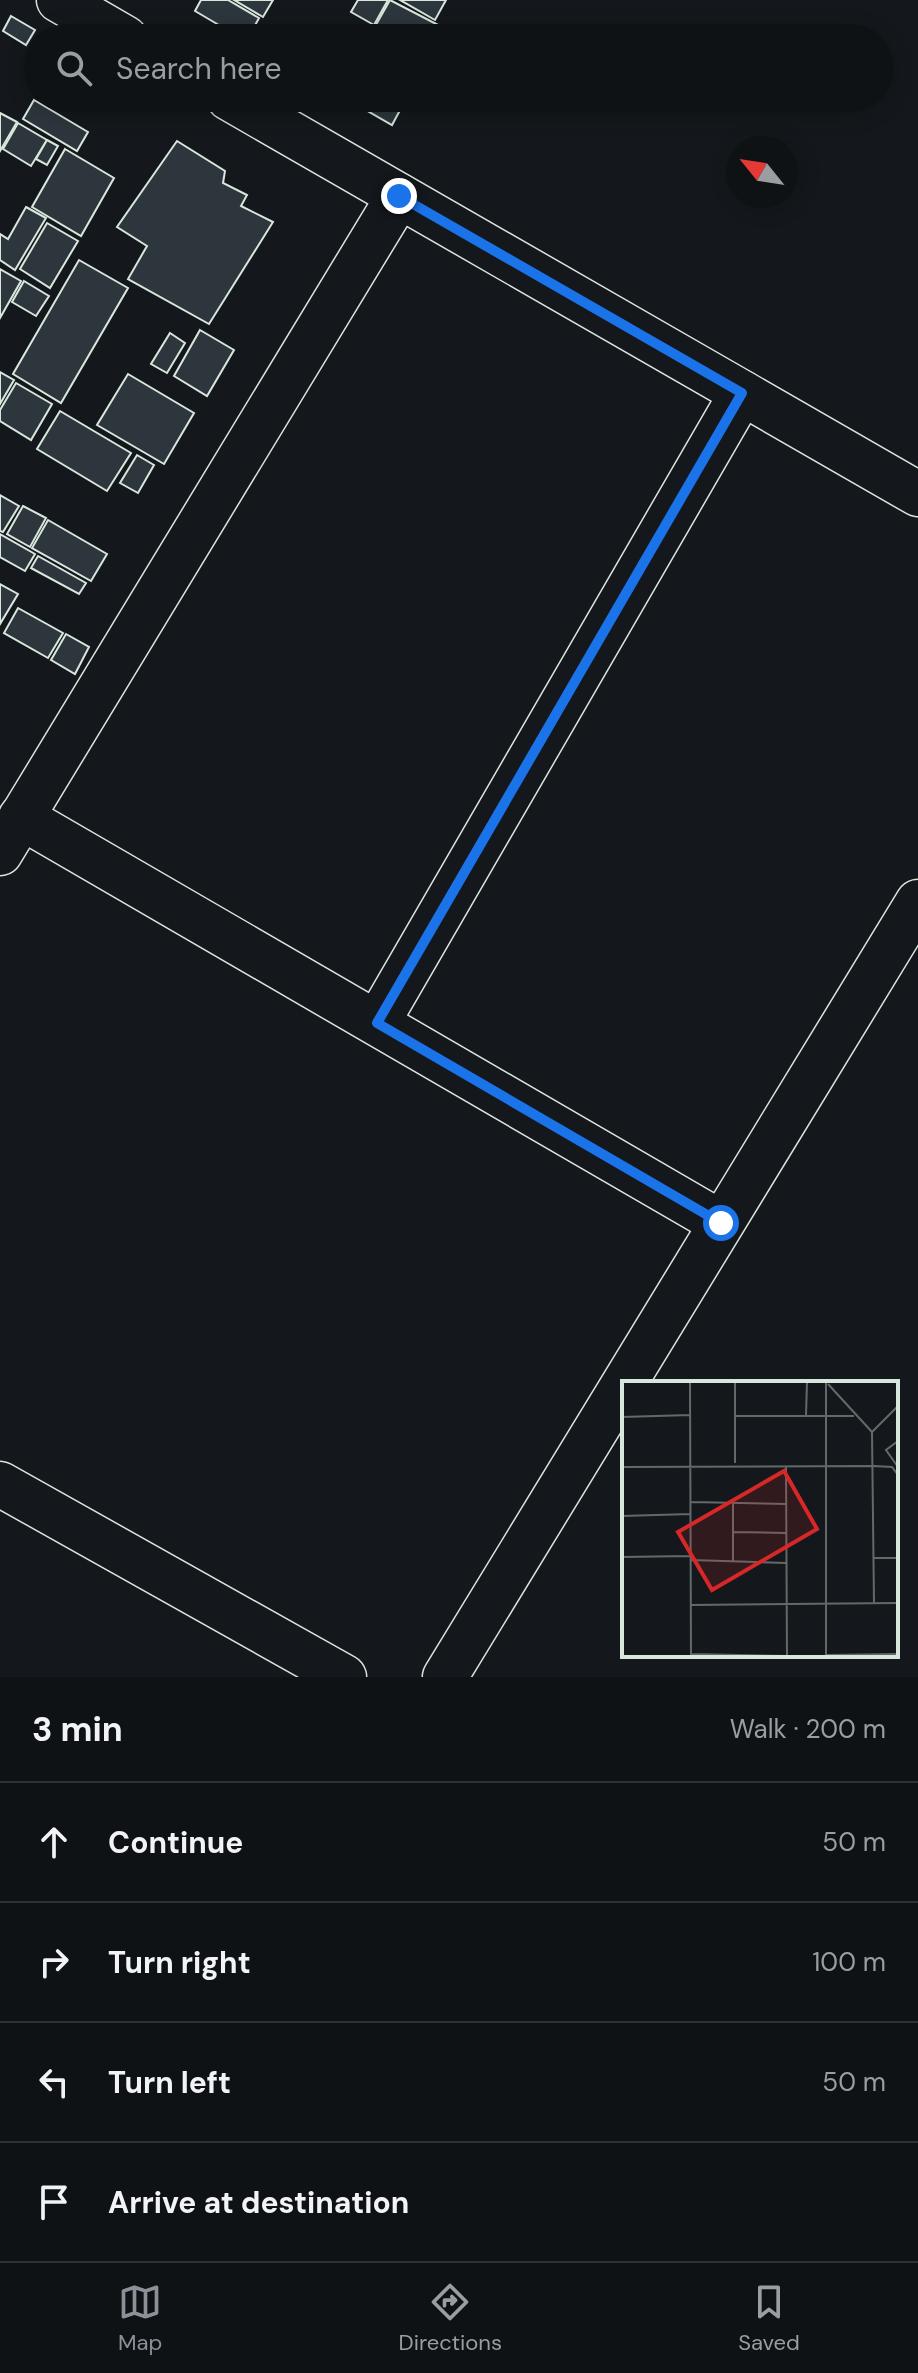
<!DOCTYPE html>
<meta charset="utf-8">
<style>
:root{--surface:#0f1215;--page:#1d2022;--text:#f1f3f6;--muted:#9b9ea0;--line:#2f3234;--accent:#8c9099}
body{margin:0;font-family:"DM Sans",sans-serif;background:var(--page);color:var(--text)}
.compass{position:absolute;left:726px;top:136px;width:72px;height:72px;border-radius:50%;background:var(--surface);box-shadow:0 4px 20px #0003;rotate:300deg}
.stop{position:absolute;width:24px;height:24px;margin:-18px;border:6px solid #1a73e8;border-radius:50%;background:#fff}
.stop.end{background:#1a73e8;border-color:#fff;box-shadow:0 2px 8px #0008}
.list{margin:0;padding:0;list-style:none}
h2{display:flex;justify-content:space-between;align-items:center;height:104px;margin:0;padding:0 32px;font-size:34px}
h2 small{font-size:26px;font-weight:400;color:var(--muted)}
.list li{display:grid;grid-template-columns:52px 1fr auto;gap:24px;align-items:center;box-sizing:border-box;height:120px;padding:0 32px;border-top:2px solid var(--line)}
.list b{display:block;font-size:30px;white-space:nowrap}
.list em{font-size:26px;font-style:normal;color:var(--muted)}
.icon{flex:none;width:44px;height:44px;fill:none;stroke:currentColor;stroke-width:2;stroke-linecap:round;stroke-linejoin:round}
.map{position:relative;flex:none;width:918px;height:1677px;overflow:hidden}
.search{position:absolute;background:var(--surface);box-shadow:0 4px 20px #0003;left:24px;right:24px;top:24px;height:88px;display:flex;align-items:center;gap:20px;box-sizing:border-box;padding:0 28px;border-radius:44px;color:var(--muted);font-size:30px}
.sheet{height:584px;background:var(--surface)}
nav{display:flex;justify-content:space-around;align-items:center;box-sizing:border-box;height:112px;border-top:2px solid var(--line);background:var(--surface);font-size:22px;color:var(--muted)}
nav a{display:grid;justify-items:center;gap:4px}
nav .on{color:var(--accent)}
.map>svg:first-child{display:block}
</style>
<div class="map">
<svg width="918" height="1677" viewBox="0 0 918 1677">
<rect width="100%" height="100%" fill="#14181c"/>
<g fill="#2c363c" stroke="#d8e6dc" stroke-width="2">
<path d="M201 0H228L259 18 248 38H241L195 11Z"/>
<path d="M234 0H273L263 17Z"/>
<path d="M358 0H388L374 25 351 12Z"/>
<path d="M390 0 442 27 435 38 369 37Z"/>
<path d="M400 0H446L435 20Z"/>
<path d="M11 16 35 30 26 45 3 31Z"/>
<path d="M345 98H399L405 101 392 125Z"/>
<path d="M34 100 88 132 77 151 23 119Z"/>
<path d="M0 113 17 122 0 151Z"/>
<path d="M18 123 47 140 31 166 3 149Z"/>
<path d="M47 140 58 146 47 165 36 159Z"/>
<path d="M177 141 225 171 223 183 247 195 241 206 273 222 209 324 128 279 147 246 117 227Z"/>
<path d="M65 149 114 178 81 236 32 207Z"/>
<path d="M26 207 46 218 15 270 0 260V234L8 239Z"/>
<path d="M47 223 78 241 50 288 20 269Z"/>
<path d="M79 260 128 288 61 403 13 374Z"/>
<path d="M0 269 21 281 0 318Z"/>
<path d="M24 281 49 296 36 316 12 302Z"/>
<path d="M200 330 234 350 207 396 174 376Z"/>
<path d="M170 333 185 343 167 373 151 364Z"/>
<path d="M0 372 14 380 0 404Z"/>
<path d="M128 374 194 413 164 464 97 425Z"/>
<path d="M16 383 52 404 31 440 0 421V410Z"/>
<path d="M60 411 131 453 107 491 37 449Z"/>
<path d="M137 455 154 465 138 493 120 483Z"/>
<path d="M0 495 19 506 3 532 0 531Z"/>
<path d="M23 506 46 518 30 547 7 534Z"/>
<path d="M48 520 107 554 91 581 32 548Z"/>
<path d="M0 534 35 554 25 571 0 557Z"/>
<path d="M38 556 86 583 79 594 31 568Z"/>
<path d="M0 584 18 594 0 624Z"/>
<path d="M18 608 63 633 48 658 4 633Z"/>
<path d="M66 634 89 647 75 674 51 660Z"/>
</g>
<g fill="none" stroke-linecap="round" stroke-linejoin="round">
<defs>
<g id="minor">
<path d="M59 0 125 38"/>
<path d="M229 98 918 494"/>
<path d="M21 817 721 1223"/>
<path d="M0 853 399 196"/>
<path d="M377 1023 742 393"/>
<path d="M0 1484 344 1677"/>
<path d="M445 1677 918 902"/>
</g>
</defs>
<use href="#minor" stroke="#d8e6dc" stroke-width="47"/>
<use href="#minor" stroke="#14181c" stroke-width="44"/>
</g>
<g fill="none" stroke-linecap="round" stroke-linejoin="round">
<path stroke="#1a73e8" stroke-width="10" d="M399 196 742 393 377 1023 721 1223"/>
</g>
<g transform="translate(622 1381)">
<rect width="276" height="276" fill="#14181c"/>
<path fill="none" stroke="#626a69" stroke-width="2" d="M68 1 69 275M113 1V82M206 3 250 51 252 222M184 34 185 1M113 35H232M0 36 68 34M250 51 276 25M276 60 264 69 276 86M0 86 252 85 270 86 276 94M164 86 165 275M69 121 164 123M0 135 68 133M111 151 164 152M0 176 69 175M251 177H276M69 179 164 182M111 180V122M69 224 276 222M69 273 165 275M204 274 276 273M204 275V1"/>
<path fill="#d62828" fill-opacity="0.15" stroke="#d62828" stroke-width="4" d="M162 90 195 148 90 209 56 151Z"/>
<rect width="276" height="276" fill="none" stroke="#d8e6dc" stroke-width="4"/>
</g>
</svg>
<svg class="compass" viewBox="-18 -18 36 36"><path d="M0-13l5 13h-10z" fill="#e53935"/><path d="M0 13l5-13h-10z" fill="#9b9ea0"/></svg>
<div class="stop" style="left:721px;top:1223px"></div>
<div class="stop end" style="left:399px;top:196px"></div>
<div class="search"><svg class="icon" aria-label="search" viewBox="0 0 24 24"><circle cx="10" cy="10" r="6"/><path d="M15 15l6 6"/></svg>Search here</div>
</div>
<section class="sheet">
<h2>3 min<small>Walk · 200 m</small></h2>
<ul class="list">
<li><svg class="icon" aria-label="ahead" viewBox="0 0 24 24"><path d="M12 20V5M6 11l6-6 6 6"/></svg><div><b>Continue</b></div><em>50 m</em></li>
<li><svg class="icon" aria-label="right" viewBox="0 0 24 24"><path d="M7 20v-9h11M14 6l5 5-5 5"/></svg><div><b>Turn right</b></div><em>100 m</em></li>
<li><svg class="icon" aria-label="left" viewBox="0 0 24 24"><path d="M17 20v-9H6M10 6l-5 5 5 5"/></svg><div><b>Turn left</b></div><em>50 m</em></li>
<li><svg class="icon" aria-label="arrive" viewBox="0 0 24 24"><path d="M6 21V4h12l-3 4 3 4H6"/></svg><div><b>Arrive at destination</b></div></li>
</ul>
</section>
<nav>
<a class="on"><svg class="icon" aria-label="map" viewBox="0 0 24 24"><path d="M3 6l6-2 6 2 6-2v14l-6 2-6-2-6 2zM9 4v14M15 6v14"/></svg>Map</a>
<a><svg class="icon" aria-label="directions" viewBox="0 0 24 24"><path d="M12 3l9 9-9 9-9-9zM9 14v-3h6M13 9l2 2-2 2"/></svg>Directions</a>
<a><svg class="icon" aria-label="saved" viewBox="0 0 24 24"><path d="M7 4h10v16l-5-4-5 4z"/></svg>Saved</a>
</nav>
